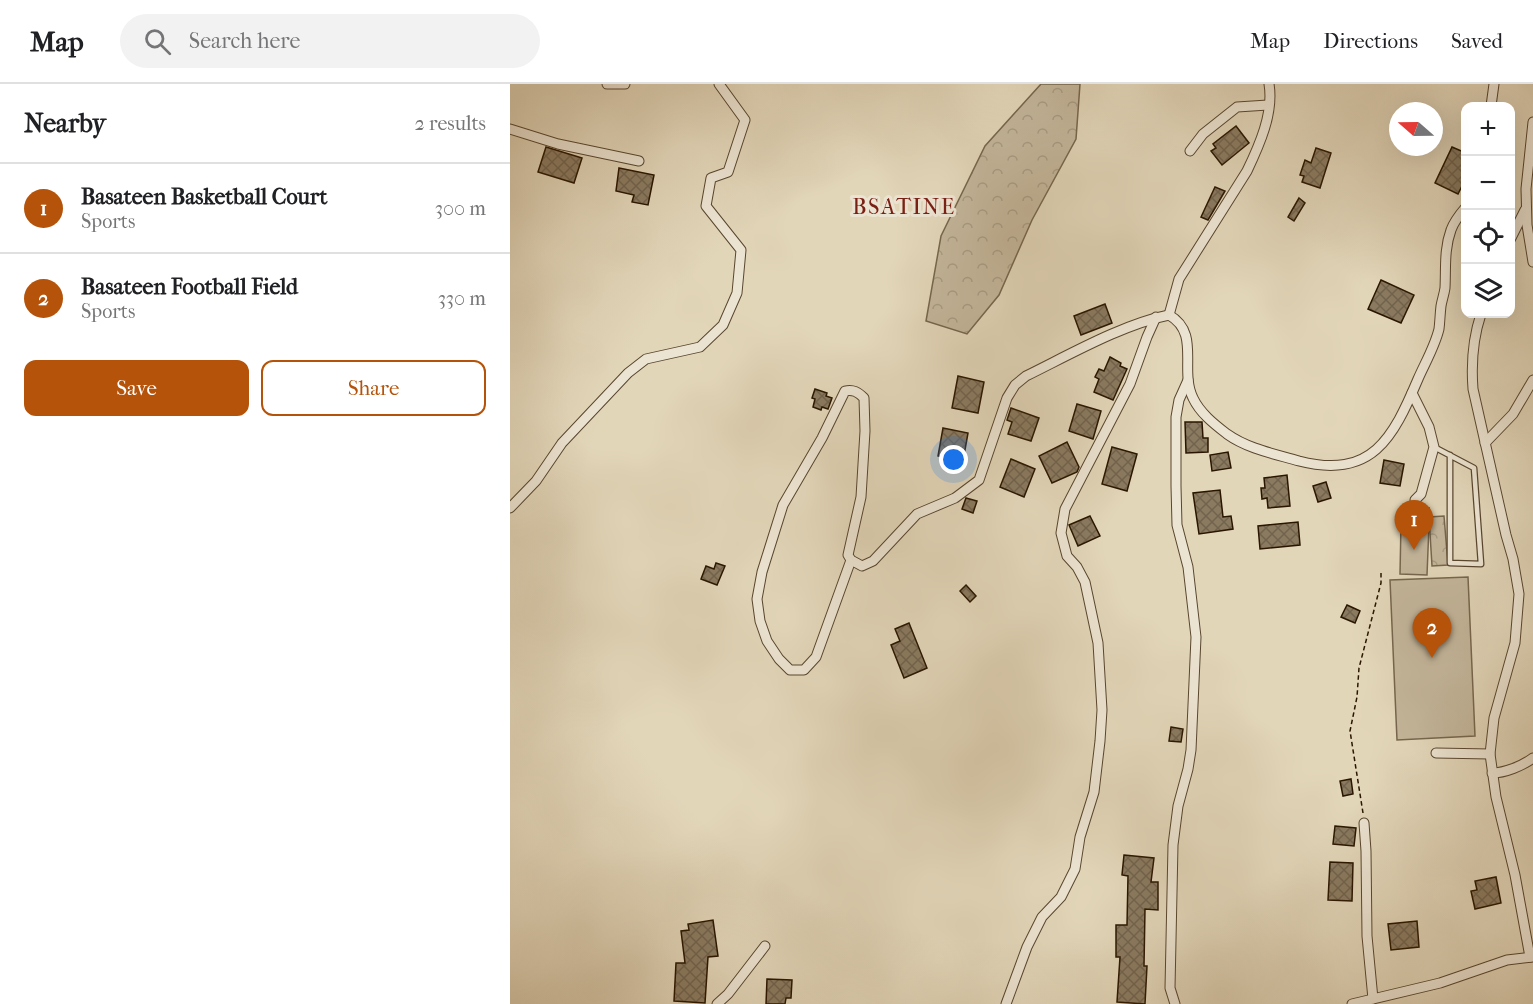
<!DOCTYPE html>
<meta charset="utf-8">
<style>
:root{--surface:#fff;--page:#f2f2f2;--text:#202124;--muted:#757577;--line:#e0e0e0;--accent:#b45309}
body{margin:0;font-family:"IM FELL French Canon",serif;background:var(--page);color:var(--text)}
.controls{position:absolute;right:18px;top:18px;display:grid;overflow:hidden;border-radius:12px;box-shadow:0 6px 24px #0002}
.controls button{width:54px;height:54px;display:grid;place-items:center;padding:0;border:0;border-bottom:2px solid var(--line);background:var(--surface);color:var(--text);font:30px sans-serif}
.compass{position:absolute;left:879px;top:18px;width:54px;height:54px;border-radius:50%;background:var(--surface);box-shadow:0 6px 24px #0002;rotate:290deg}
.you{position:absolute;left:444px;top:376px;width:21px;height:21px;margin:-15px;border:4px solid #fff;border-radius:50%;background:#1a73e8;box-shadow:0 0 0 9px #1a73e833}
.badge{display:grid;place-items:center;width:39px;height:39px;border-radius:50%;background:var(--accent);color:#fff;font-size:20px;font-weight:700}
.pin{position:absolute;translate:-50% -50px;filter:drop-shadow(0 2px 3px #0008)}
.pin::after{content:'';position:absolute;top:32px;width:21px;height:18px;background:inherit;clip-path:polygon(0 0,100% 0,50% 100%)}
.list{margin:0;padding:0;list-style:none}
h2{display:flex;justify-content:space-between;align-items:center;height:78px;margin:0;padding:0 24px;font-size:26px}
h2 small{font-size:20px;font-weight:400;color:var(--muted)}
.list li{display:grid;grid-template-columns:39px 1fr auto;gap:18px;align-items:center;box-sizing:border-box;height:90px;padding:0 24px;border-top:2px solid var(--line)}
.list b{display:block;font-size:22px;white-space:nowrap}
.list p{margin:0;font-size:20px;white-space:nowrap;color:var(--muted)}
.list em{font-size:20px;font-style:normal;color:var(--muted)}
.actions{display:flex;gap:12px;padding:18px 24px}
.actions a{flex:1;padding:14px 0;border:2px solid var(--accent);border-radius:12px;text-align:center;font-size:21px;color:var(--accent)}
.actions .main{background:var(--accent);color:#fff}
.icon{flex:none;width:33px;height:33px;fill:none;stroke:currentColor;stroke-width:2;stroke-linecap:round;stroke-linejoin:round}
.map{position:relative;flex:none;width:1023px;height:920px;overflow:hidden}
header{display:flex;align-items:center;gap:36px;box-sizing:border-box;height:84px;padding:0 30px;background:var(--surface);border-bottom:2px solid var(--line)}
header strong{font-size:28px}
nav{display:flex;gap:33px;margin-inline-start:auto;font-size:21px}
.search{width:420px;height:54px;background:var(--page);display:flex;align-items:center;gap:15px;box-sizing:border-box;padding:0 21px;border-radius:33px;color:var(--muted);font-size:22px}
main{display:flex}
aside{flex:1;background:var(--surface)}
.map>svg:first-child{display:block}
</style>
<header>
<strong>Map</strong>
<div class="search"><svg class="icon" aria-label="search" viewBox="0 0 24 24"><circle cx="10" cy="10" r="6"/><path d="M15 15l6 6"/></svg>Search here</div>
<nav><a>Map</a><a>Directions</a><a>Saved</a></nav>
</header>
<main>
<aside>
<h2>Nearby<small>2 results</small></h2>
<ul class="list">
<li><span class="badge">1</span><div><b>Basateen Basketball Court</b><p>Sports</p></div><em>300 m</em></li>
<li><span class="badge">2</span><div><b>Basateen Football Field</b><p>Sports</p></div><em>330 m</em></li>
</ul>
<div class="actions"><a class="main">Save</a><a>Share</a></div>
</aside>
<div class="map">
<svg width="1023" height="920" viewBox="0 0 1023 920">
<defs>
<pattern id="forest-crowns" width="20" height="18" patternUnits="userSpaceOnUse" patternTransform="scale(1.5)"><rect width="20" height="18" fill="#c3b59a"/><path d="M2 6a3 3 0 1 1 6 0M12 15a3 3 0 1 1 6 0" fill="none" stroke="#a89b83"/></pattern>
<pattern id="building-cross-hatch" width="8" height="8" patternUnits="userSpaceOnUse" patternTransform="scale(1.5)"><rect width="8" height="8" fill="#8a7a60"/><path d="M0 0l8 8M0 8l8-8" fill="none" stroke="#71634d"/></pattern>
</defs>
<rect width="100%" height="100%" fill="#e2d6b9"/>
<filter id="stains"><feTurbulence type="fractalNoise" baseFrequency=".00333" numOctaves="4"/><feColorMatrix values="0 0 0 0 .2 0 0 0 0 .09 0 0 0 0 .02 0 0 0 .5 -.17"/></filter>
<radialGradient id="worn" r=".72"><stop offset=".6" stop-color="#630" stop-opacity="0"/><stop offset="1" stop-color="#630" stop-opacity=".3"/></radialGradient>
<g fill="url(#forest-crowns)" stroke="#76664d" stroke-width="1.5">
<path d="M531 0H570L566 55 522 136 489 211 457 250 416 237 431 152 475 62Z"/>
<path d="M934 432 938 481 922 482 919 433Z"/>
</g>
<g fill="#c3b59a" stroke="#76664d" stroke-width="1.5">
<path d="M891 440 919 441 917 491 890 490Z"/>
<path d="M958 493 965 652 887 656 880 496Z"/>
</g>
<g fill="url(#building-cross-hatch)" stroke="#2a1600" stroke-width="1.5">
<path d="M726 42 739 59 712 81 701 67 706 64 703 60Z"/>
<path d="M36 63 72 74 64 99 28 88Z"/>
<path d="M942 63 956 69V94L948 110 925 99Z"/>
<path d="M806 64 821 69 810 104 792 98 794 92 790 91 795 76 801 79Z"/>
<path d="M109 84 144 91 138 121 122 118 124 111 106 107Z"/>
<path d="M705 103 715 107 698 136 691 133Z"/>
<path d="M789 114 795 119 784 137 778 133Z"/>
<path d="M871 196 904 211 891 239 858 225Z"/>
<path d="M595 220 602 239 571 251 564 232Z"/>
<path d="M600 273 611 279 610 282 617 285 603 316 584 308 589 295 585 293 589 285 594 287Z"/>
<path d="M448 292 474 298 468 329 442 324Z"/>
<path d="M305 305 317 309 316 312 322 314 318 325 312 323 311 326 303 323 305 315 302 314Z"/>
<path d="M567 320 591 327 583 355 559 347Z"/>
<path d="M501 324 529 334 521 357 498 350 502 338 497 336Z"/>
<path d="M675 338H692L693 354H698V368L676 369Z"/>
<path d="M433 344 458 349 453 377 428 372Z"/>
<path d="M557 358 569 383 567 388 542 399 529 372Z"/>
<path d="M602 363 627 370 617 407 592 400Z"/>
<path d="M718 368 721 384 702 387 700 371Z"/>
<path d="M501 375 525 385 514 413 490 403Z"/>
<path d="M874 376 894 380 890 402 870 399Z"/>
<path d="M777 391 780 422 758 424 757 414 752 415 751 404H755L754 394Z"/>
<path d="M816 398 821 414 808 418 803 402Z"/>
<path d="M710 406 713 433 721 432 723 445 689 450 683 409Z"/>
<path d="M456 414 467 417 463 429 452 425Z"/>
<path d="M907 422 919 424 917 436 902 434 904 423Z"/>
<path d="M580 432 590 452 568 462 559 441Z"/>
<path d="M788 438 790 461 750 465 748 442Z"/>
<path d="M206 479 215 482 207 501 191 495 196 482 204 485Z"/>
<path d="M456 501 466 512 460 518 450 507Z"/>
<path d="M837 521 850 527 845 539 831 533Z"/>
<path d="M399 539 417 584 394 594 381 561 390 557 385 545Z"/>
<path d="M661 643 673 645 671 658 659 657Z"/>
<path d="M841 695 843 710 833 712 830 697Z"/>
<path d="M825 742 846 744 844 762 823 760Z"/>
<path d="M614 771 644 774 641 798H648V826L635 825 634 882H637L635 920 607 918 610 873H606V841H617L618 792 612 791Z"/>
<path d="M820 778 843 779 842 817 818 816Z"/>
<path d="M986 793 991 819 965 825 961 807 967 806 965 797Z"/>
<path d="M203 836 208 872 198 873 195 919 164 917 166 879H175L171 847 179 846 178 840Z"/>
<path d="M907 837 909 863 881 866 878 840Z"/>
<path d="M257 895 282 896 281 914H276L275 920H256Z"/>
</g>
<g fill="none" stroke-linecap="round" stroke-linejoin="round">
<defs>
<path id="service" d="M924 363 964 384 971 480 940 479V371"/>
<g id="minor">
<path d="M97 0H115"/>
<path d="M981 22 984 0"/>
<path d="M1023 38 1016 105 1017 141 1023 178"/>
<path d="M0 45 48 60 129 77"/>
<path d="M680 67 693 50 727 23 758 21"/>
<path d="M1000 156 1015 126"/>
<path d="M971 230C963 254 961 279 963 305L996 451 1003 475 1009 510 1005 559 984 634 980 670 986 713 1005 791 1020 873"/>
<path d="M659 231 669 195 737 87C749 62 764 29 759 0"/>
<path d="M902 309 919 343 924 363 911 410 905 416"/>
<path d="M975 359 1003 330 1023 296"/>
<path d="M0 424 26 397 52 359 118 289 136 275 190 263 213 241 227 209 231 166 196 122 201 94 218 88 235 36 209 0"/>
<path d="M341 476 306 573 294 586H280L269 575 257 557 250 537 247 515 252 488 273 421 312 354 335 307C343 305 348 308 354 314L355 347 351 413 338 471 341 476 352 482 363 477 407 430 445 414 469 396 497 314 505 301 516 292C559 271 613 240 659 231 691 249 669 286 683 314 690 329 704 340 717 350 738 365 765 370 789 377 862 396 883 354 908 295 915 279 925 262 929 245 930 237 930 230 931 222 932 216 934 211 935 204 936 184 934 165 941 146 944 137 950 130 956 123"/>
<path d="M926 669 980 670"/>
<path d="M982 689C995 689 1012 682 1023 674"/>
<path d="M854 739 856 767 857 852 863 915"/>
<path d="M207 920 218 910 255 862"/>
<path d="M496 920 517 863 532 833 551 813 565 785 570 753 584 708 590 657 592 626 588 559 575 498 567 483 557 472 551 449 555 425 620 300 637 253 646 233"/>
<path d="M665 920 660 904 663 761 668 722 678 685 681 666 686 553 678 483 667 441 666 402V333L669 316 678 296"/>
<path d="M842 920 930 899 997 876 1023 873"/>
</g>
</defs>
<use href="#service" stroke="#58462e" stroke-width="7"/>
<use href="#minor" stroke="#58462e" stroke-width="11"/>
<path stroke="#2a1600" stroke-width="1.5" stroke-dasharray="4.5 3" stroke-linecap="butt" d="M853 729 840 647 847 613 849 584 871 499V489"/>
<use href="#service" stroke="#ece4d2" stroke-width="4.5"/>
<use href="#minor" stroke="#ece4d2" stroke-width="9"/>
</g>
<g text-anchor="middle" stroke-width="6" stroke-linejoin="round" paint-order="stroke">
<g font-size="22" letter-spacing="1.5" fill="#7a1f14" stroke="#ece4d2">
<text x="394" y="130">BSATINE</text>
</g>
</g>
<rect width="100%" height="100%" filter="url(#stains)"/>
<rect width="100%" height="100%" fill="url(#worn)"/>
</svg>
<div class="controls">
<button>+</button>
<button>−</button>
<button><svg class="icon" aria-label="locate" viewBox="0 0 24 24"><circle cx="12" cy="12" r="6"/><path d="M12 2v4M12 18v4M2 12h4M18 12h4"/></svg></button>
<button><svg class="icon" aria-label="layers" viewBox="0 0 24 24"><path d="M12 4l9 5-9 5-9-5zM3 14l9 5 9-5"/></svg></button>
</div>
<svg class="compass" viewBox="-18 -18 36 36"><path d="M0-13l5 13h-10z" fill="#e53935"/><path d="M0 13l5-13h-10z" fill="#757577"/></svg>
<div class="you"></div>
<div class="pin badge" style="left:904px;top:466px">1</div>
<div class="pin badge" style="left:922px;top:574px">2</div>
</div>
</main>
